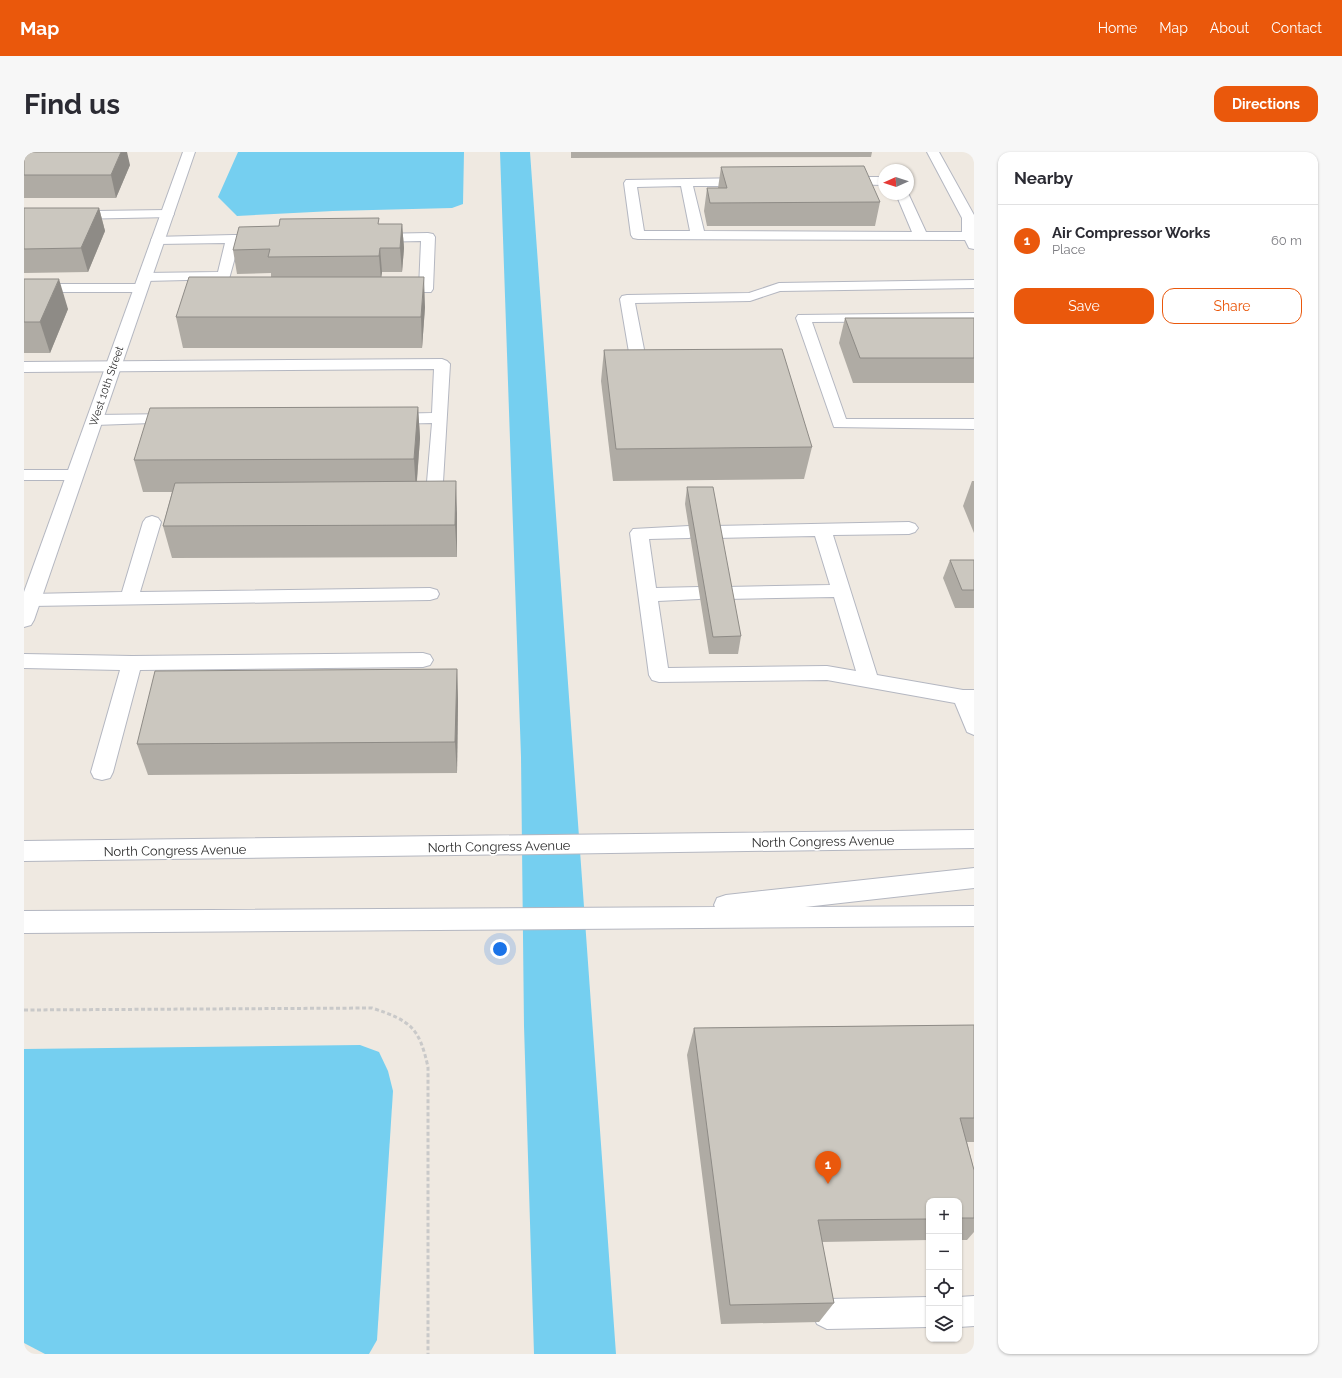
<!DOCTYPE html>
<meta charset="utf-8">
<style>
:root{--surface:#fff;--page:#f7f7f7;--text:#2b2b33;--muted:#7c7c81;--line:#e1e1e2;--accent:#ea580c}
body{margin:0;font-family:Raleway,sans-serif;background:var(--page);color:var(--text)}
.controls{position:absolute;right:12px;bottom:12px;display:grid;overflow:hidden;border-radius:8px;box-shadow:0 1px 3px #0004}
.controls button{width:36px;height:36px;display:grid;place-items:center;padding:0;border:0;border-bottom:1px solid var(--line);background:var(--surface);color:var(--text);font:20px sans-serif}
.compass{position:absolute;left:854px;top:12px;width:36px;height:36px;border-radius:50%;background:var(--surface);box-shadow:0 1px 3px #0004;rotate:267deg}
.you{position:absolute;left:476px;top:797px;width:14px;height:14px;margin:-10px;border:3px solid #fff;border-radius:50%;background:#1a73e8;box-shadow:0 0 0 6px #1a73e833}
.badge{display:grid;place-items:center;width:26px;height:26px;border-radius:50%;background:var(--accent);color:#fff;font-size:13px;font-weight:700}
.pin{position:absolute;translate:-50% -33px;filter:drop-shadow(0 1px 2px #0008)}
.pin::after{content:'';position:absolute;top:21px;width:14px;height:12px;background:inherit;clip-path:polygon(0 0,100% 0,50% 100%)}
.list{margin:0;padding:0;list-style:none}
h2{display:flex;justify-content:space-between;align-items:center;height:52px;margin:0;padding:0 16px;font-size:17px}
h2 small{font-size:13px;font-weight:400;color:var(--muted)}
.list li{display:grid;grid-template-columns:26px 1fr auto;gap:12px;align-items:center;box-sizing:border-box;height:72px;padding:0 16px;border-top:1px solid var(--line)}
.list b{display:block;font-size:15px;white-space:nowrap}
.list p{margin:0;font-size:13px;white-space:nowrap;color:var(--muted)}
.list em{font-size:13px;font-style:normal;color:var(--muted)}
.actions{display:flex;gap:8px;padding:12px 16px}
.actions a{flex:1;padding:9px 0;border:1px solid var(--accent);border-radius:12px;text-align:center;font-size:14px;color:var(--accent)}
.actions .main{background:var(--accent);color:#fff}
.icon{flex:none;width:22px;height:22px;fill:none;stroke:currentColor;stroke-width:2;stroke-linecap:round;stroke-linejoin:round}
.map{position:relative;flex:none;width:950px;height:1202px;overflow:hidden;border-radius:12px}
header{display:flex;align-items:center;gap:24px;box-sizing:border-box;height:56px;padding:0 20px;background:var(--accent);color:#fff}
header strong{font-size:19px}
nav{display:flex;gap:22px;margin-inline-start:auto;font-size:14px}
.intro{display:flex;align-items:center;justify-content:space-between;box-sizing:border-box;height:96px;padding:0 24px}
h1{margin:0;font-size:28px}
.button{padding:10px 18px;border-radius:12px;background:var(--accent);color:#fff;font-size:14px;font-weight:700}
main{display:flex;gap:24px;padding:0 24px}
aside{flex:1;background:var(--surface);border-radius:12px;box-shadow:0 1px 3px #0004}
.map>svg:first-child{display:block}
</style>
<header>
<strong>Map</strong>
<nav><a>Home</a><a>Map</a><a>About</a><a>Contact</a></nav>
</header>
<div class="intro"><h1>Find us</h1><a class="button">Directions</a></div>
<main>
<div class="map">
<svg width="950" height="1202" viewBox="0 0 950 1202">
<rect width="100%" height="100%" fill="#efe9e1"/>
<g fill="#75cff0">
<path d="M214 0H440L439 52 428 56 309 59 213 64 194 45Z"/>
<path d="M476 0H506L592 1202H510L500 874 497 605Z"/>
<path d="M336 893 355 900 364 919 369 939 353 1188 345 1202H21L0 1191V897Z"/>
</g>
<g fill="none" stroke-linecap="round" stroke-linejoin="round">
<defs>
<g id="service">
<path d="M903 0H915L950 63V97L945 96 941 88 614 87 609 86 607 83 600 31 602 28 724 26 730 30 724 34H669L680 79 888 80 872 42 884 41 902 80H938V66ZM657 34 666 79H620L613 35Z"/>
<path d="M819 25H860V33L815 32 813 29Z"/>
<path d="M143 58 150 62 148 65 0 68V60Z"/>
<path d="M404 81 409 82 411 85 409 137 407 140H397L395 137 397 89 351 90 346 89 344 86 346 83 351 82Z"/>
<path d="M209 83H239L244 84 246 87 244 90 215 91 205 127 121 129 116 128 114 125 116 122 121 121 194 120 201 91 134 92 129 91 127 88 129 85Z"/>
<path d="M950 128V136L756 139 726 149 611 151 624 218 621 221H611L608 218 596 147 598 144 603 143 725 141 755 131Z"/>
<path d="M0 132H117L122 133 124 136 122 139 117 140H0Z"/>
<path d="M950 161V169L788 170 822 267H950V277L810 275 772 166 774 163Z"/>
<path d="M418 207 423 209 426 212 419 330 417 334 411 335 405 334 403 330 408 271 367 272 361 270 359 267 361 264 367 262 408 261 410 217 0 220V210Z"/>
<path d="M150 262 156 264 158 267 156 270 71 273 65 271 63 268 65 265 71 263Z"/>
<path d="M0 318H51L57 319 59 323 57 327 51 328H0Z"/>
<path d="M128 364 134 366 137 370 116 440 406 436 413 438 415 442 413 446 406 448 7 454 0 453V444L7 442 98 440 119 370 122 366Z"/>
<path d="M885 370 891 372 894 376 891 380 885 382 809 383 853 523 939 538H950V583L943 580 931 551 803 528 635 530 628 528 625 523 606 381 609 377 665 374 671 376 674 380 671 384 665 386 625 387 632 436 675 435 682 437 684 441 682 445 675 447 634 449 644 516 803 514 832 519 810 445 702 447 695 445 693 441 695 437 702 435 806 433 791 384 691 386 685 384 682 380 685 376 691 374Z"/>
<path d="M399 501 406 503 409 508 406 513 399 515 116 518 89 620 86 626 78 628 70 626 67 620 96 518 0 516V502L108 504Z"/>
<path d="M950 1144V1174L935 1175V1145Z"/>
<path d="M905 1145V1175L803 1177 793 1172 788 1162 793 1152 803 1147Z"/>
</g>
<path id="minor" d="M159 0H171L10 468 7 473 0 475V440Z"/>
<g id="tertiary">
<path d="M950 678V696L0 709V689Z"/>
<path d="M950 716V736L781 755 950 754V774L0 781V759L691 755 690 753 693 746 702 743Z"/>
</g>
</defs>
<use href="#service" stroke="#b4b7c1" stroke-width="2"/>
<use href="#minor" stroke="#b4b7c1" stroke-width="2"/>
<use href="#tertiary" stroke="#b4b7c1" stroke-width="2"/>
<path stroke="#c9c9c9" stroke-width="3" stroke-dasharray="4 2.5" stroke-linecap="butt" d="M0 858 348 856C387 869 395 875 404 915V1202"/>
<use href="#service" fill="#fff" fill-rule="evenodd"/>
<use href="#minor" fill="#fff" fill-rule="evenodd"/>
<use href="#tertiary" fill="#fff" fill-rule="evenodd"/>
</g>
<g fill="#afaba4">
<path d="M0 0 106 13 92 46H0Z"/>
<path d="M547 0H848L847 5 547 6Z"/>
<path d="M697 15 856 50 851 74H683L680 59 683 36H694Z"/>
<path d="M0 56H75L81 79 64 120 0 121Z"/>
<path d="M378 72 380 96 378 120H358L357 125 401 155 398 196H159L152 165 247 125V121L213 122 209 98 255 74Z"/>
<path d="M0 127 44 157 26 201H0Z"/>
<path d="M821 166H950V231H829L815 191Z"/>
<path d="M580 198 788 295 780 327 589 329 577 229Z"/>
<path d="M394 255 396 286 393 329 433 361V405L148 406 139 374 148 340H119L110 308Z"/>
<path d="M948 329H950V381L939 354Z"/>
<path d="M663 335 717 484 714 502H685L661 352Z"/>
<path d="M926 408H950V456H931L919 426Z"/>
<path d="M433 517 434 549 433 621 124 623 113 592Z"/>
<path d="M950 873V990H943L950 1018V1080L943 1088H935V1049H905V1088L798 1090 810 1151 795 1170 697 1172 663 903 670 876Z"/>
</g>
<g fill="#8e8b86">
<path d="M97 0H103L106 13 92 46 87 23Z"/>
<path d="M75 56 81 79 64 120 57 96Z"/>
<path d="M378 72 380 96 378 120 376 96Z"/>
<path d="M356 96 358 120 357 128 355 104Z"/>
<path d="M400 125 401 155 398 196 397 165Z"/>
<path d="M35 127 44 157 26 201 16 170Z"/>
<path d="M394 255 396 286 392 339 390 307Z"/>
<path d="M432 329 433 361V405L431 373Z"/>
<path d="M433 517 434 549 433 621 431 590Z"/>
</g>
<g fill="#cbc7bf" stroke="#8e8b86">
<path d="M0 0H97L87 23H0Z"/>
<path d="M840 14 856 50 686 51 683 36H703L697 15Z"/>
<path d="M0 56H75L57 96 0 97Z"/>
<path d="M355 66 354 72H378L376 96H356L355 104 244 105 246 97 209 98 215 75 255 74 256 67Z"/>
<path d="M165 125H400L397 165H152Z"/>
<path d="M0 127H35L16 170H0Z"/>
<path d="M821 166H950V206H836Z"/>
<path d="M758 197 788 295 592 297 580 198Z"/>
<path d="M394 255 390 307 110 308 126 256Z"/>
<path d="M432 329 431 373 139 374 151 331Z"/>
<path d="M663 335H689L717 484 689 485Z"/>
<path d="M926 408H950V438H938Z"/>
<path d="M433 517 431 590 113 592 131 519Z"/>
<path d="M950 873V966H936L950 1018V1066H935V1049H905V1067L794 1068 810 1151 706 1153 670 876Z"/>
</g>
<g text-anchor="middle" stroke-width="3.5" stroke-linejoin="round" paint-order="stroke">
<g font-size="11" fill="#2e2e2e" stroke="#fff">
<text transform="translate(82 234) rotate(-71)" y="4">West 10th Street</text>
</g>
<g font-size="13" fill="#2e2e2e" stroke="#fff">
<text transform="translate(799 689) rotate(-1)" y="5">North Congress Avenue</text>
<text transform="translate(475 694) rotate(-1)" y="5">North Congress Avenue</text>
<text transform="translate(151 698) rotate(-1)" y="5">North Congress Avenue</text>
</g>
</g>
</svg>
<div class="controls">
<button>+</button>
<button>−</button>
<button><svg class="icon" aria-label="locate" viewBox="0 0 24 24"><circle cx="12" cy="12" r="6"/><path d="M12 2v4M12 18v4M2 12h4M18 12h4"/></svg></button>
<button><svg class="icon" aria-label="layers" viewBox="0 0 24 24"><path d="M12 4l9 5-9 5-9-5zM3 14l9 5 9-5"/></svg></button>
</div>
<svg class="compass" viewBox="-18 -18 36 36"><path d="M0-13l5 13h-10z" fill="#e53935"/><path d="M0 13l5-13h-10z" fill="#7c7c81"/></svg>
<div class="you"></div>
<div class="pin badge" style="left:804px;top:1032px">1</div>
</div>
<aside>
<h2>Nearby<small></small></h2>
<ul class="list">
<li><span class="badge">1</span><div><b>Air Compressor Works</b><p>Place</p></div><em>60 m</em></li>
</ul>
<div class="actions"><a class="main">Save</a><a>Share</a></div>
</aside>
</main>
